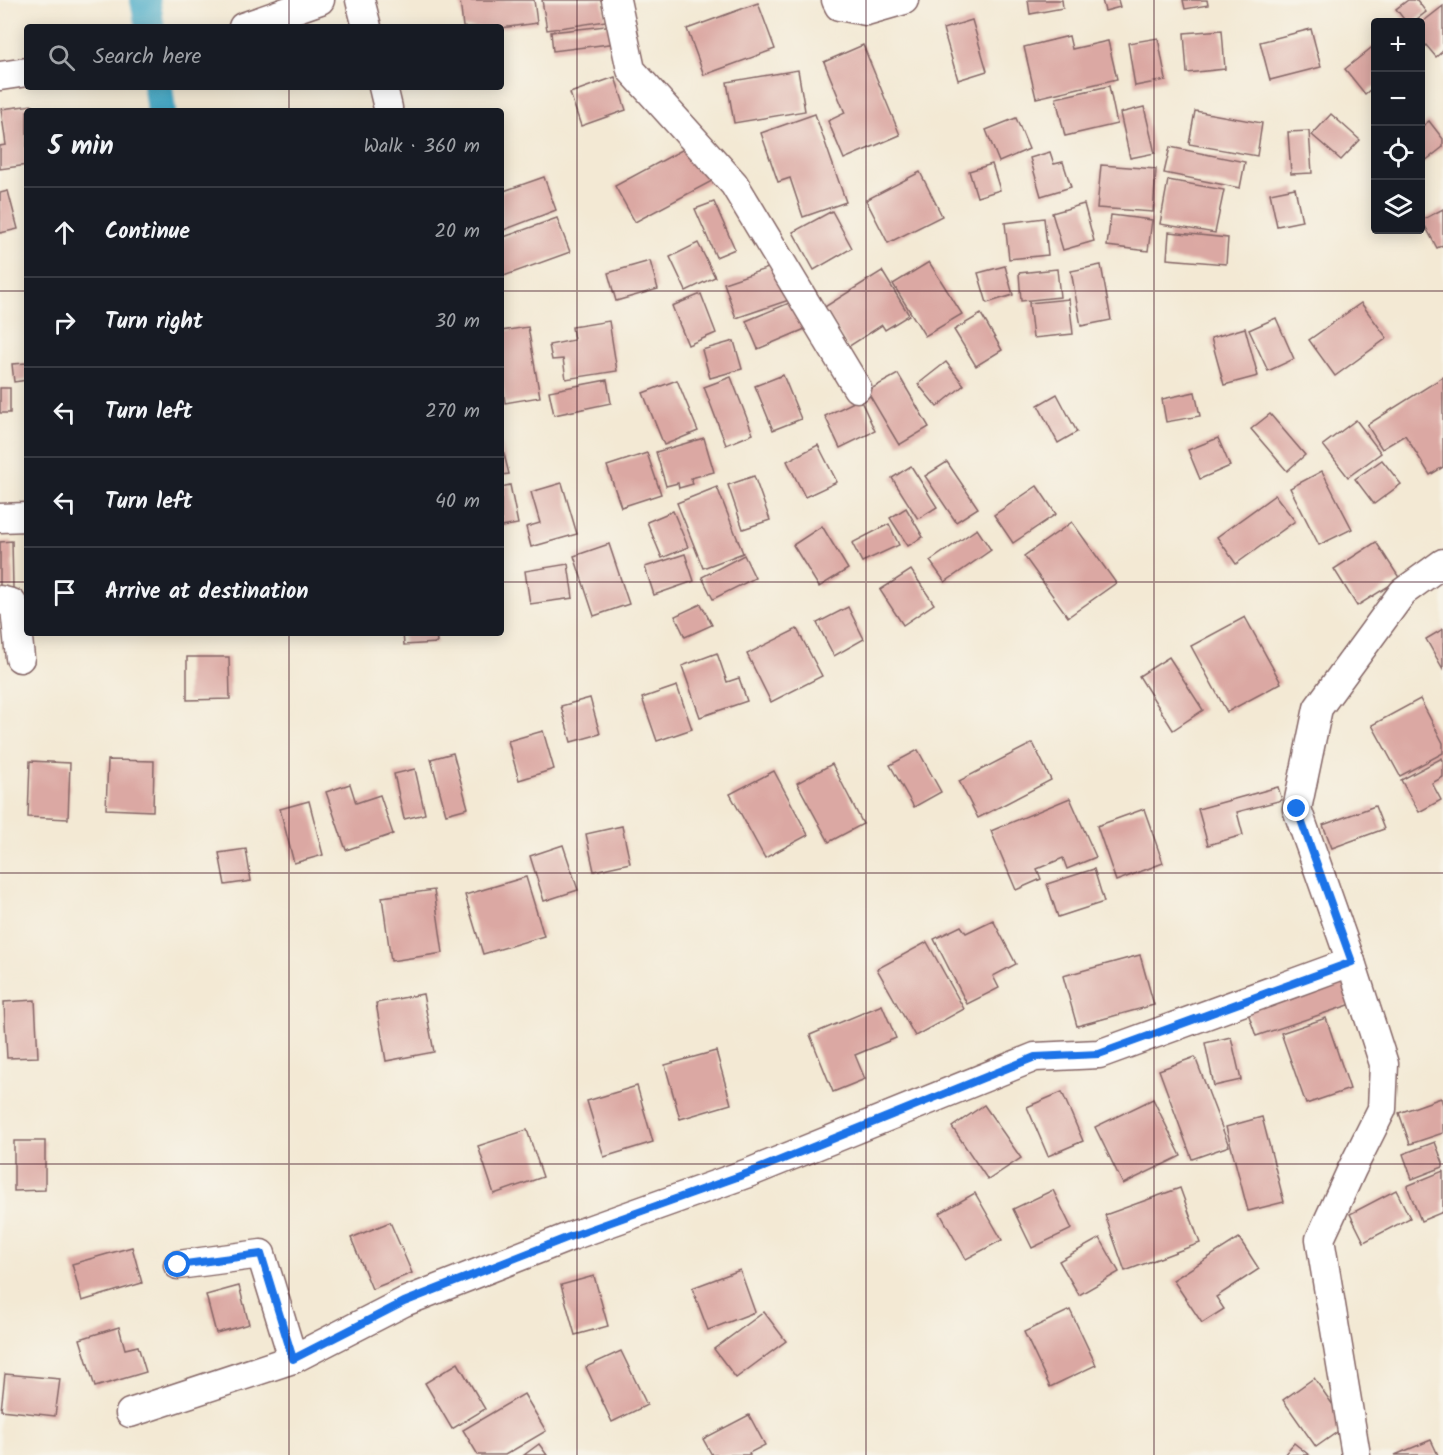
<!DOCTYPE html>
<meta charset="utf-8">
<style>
:root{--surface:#171b24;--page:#20242c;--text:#f1f3f6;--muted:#9ea1a6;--line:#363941}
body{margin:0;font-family:Kalam,sans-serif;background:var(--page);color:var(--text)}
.controls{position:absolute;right:18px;top:18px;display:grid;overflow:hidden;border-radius:6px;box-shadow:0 3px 15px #0003}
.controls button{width:54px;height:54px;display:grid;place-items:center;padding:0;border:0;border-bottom:2px solid var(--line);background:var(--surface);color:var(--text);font:30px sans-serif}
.stop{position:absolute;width:18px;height:18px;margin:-14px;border:4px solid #1a73e8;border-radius:50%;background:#fff}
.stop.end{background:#1a73e8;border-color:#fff;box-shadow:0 2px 6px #0008}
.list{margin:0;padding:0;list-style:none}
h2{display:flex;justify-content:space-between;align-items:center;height:78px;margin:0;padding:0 24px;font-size:26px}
h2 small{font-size:20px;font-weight:400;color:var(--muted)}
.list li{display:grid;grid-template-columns:39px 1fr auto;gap:18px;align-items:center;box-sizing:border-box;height:90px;padding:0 24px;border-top:2px solid var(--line)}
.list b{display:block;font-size:22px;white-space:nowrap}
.list em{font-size:20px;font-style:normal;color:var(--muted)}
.icon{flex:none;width:33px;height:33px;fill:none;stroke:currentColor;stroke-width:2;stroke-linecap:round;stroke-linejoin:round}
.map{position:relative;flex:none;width:1443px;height:1455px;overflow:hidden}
.search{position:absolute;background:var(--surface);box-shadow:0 3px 15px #0003;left:24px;top:24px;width:480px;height:66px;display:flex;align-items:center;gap:15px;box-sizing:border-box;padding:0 21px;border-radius:6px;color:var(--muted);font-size:22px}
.panel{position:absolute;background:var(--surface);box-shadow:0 3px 15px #0003;left:24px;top:108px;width:480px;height:528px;border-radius:6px}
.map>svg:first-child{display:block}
</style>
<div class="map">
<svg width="1443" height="1455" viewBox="0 0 1443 1455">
<rect width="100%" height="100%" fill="#f7f3e8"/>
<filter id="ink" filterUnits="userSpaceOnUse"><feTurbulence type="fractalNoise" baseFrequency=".0167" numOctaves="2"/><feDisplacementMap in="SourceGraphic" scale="12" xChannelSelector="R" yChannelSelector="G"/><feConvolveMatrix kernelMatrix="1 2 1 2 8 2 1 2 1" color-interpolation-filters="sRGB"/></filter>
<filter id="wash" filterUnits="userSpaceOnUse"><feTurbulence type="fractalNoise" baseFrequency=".008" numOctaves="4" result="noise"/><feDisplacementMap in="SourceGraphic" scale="24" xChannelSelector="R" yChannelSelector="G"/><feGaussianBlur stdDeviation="1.35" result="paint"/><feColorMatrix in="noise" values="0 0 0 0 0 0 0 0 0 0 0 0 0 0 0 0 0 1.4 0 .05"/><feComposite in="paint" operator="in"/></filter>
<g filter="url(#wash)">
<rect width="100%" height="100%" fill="#f3e9d4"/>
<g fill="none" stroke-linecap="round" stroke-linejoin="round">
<g stroke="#47aac7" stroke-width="30">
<path d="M145 0 150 27"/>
<path d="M158 87 161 111"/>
</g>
</g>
<g id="blocks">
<g fill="#dba8a3">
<path d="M460 0H534L537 23 501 28 463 27Z"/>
<path d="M542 0H602L606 21 547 30Z"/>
<path d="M1028 0H1062L1063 8 1030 14Z"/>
<path d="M1102 0H1118L1120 7 1105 11Z"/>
<path d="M1183 0H1207L1208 5 1185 9Z"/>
<path d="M1408 0H1417L1426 12 1413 22H1406L1396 9Z"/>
<path d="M758 3 775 49 704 75 687 29Z"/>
<path d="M1443 6V51L1436 57 1420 38V24Z"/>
<path d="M972 20 987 71 958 80 943 29Z"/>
<path d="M615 25 617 43 553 51 551 32Z"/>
<path d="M1311 29 1321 67 1270 80 1260 42Z"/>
<path d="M1222 30 1225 69 1187 73 1184 33Z"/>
<path d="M1069 36 1072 49 1108 41 1117 79 1036 98 1024 47Z"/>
<path d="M1158 38 1166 80 1135 86 1128 43Z"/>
<path d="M1376 44V85L1365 94 1345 69Z"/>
<path d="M863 45 900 135 844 159 828 121 845 113 824 62Z"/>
<path d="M798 70 805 111 734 123 727 82Z"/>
<path d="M615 77 626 110 581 126 570 93Z"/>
<path d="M1109 86 1117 124 1065 136 1056 98Z"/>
<path d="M33 105 34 111H27V165L0 169V146L6 145 1 109Z"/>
<path d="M1144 107 1155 153 1130 158 1120 113Z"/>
<path d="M1195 111 1262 123 1257 156 1189 144Z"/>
<path d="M815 114 846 202 803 217 790 178 778 182 761 133Z"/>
<path d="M1331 114 1360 140 1341 160 1312 135Z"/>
<path d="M1016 118 1029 149 999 162 986 130Z"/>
<path d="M1429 121 1443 139V147L1420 165V128Z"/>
<path d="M1309 131 1312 173 1291 174 1288 132Z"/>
<path d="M693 144 712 181 635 222 615 186Z"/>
<path d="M1170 147 1245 162 1240 188 1164 173Z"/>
<path d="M1050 152 1054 164 1063 162 1071 187 1041 196 1030 158Z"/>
<path d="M992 164 1000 190 977 197 969 171Z"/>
<path d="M1101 165 1156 169 1153 212 1097 208Z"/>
<path d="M920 172 942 216 888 243 866 200Z"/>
<path d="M544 177 556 210 501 231V192Z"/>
<path d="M1168 180 1224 190 1215 233 1160 224Z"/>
<path d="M1295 188 1302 221 1277 226 1270 193Z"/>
<path d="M8 191 18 229 0 233V193Z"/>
<path d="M714 202 735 249 716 257 695 209Z"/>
<path d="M1084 204 1094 241 1063 250 1052 213Z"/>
<path d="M1443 209V245L1437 248 1422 220Z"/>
<path d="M832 211 852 248 814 270 793 232Z"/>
<path d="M1111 215 1152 220 1148 251 1107 246Z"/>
<path d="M557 218 570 252 501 277V238Z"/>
<path d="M1044 218 1048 255 1009 259 1005 223Z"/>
<path d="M1169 232 1228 238 1226 264 1167 259Z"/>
<path d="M698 243 715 277 686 291 670 257Z"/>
<path d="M650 261 658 289 616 301 608 273Z"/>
<path d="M929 262 962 314 925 336 893 284Z"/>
<path d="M777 265 789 300 736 318 724 283Z"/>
<path d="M1101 265 1111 320 1081 326 1071 271Z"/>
<path d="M1005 266 1013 295 987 303 978 273Z"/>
<path d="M1057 269 1060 297 1021 301 1019 273Z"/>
<path d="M882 271 909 315 885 330 882 325 848 347 823 308Z"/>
<path d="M701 294 716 333 688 345 672 306Z"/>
<path d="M1069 299 1073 334 1033 338 1029 303Z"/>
<path d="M794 301 805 329 758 349 746 321Z"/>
<path d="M1361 303 1387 338 1335 376 1309 340Z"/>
<path d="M981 314 1002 350 976 366 954 330Z"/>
<path d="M1276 318 1294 359 1268 371 1249 330Z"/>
<path d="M609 321 617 371 566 379 563 359 552 360 549 345 574 340 572 327Z"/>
<path d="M528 327 540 397 505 403 501 374V331Z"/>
<path d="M1245 328 1258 376 1224 385 1211 338Z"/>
<path d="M734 341 742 369 710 378 702 350Z"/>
<path d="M946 362 964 385 937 407 918 384Z"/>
<path d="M27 363V380L14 382 12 364Z"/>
<path d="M898 374 929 427 899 445 867 391Z"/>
<path d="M783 375 801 419 773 430 755 386Z"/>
<path d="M731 377 753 434 726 445 704 387Z"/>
<path d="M1443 377V467L1430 475 1405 435 1382 449 1367 425Z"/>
<path d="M607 380 611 403 554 415 549 391Z"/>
<path d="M677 380 698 431 664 445 643 393Z"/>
<rect x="0" y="388" width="10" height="25"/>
<path d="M1195 392 1200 416 1166 422 1162 399Z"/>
<path d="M1057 394 1077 432 1058 443 1038 405Z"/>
<path d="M860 399 875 431 840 448 825 416Z"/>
<path d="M1270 414 1305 455 1287 471 1251 429Z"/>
<path d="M1356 420 1381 453 1348 477 1323 445Z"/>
<path d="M704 438 714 472 691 478 693 484 679 488 678 483 666 486 656 452Z"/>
<path d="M1218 438 1230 466 1200 479 1188 450Z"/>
<path d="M501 442 509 474 501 475Z"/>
<path d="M818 445 837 482 805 497 787 461Z"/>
<path d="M647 453 661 494 621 507 607 466Z"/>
<path d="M1382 460 1401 484 1374 504 1355 479Z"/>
<path d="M947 462 978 508 956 522 925 476Z"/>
<path d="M911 466 937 507 918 519 892 478Z"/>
<path d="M1322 471 1352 529 1319 545 1290 488Z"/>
<path d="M754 476 770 520 743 529 728 485Z"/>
<path d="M562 483 577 534 531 547 526 527 540 523 531 492Z"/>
<path d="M510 485 518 524 501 527V487Z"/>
<path d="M1037 486 1056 514 1013 543 994 515Z"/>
<path d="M717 487 743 553 703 568 677 503Z"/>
<path d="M1275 495 1295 521 1236 564 1217 537Z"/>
<path d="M906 508 923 537 908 546 890 518Z"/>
<path d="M673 511 688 547 662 558 647 522Z"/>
<path d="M1072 522 1116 583 1068 617 1024 556Z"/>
<path d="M889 524 899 545 862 562 852 543Z"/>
<path d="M822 526 848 569 819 587 793 545Z"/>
<path d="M977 529 991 550 945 582 930 561Z"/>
<path d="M12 541 13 588H0V542Z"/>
<path d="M1376 542 1400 579 1357 606 1334 569Z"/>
<path d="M609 544 629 604 594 616 574 556Z"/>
<path d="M685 554 694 581 654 595 645 567Z"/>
<path d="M744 555 755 578 713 599 702 577Z"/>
<path d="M568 564 573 598 530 604 525 571Z"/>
<path d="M911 570 934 604 903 625 880 590Z"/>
<path d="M701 604 712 625 685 637 675 616Z"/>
<path d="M848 607 864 639 834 656 817 623Z"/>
<path d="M1245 617 1281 683 1227 712 1191 646Z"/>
<path d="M797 629 822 676 771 702 747 654Z"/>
<path d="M1443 629V669L1426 639Z"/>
<path d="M403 633H436L437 643 404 645Z"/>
<path d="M717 653 727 682 739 678 747 701 700 717 682 666Z"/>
<path d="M187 657H229L230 699 187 700Z"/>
<path d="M1169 657 1203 710 1173 730 1139 676Z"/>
<path d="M677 686 692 729 657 741 642 698Z"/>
<path d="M590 698 600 734 571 742 561 706Z"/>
<path d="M1420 699 1443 743V753L1400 776 1372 725Z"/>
<path d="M543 731 554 769 519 780 508 741Z"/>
<path d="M1033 743 1051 780 978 818 959 781Z"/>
<path d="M918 750 941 792 914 807 890 765Z"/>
<path d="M453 753 468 808 446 814 431 759Z"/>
<path d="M1442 758 1443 760V777L1432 783 1441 800 1419 812 1401 780Z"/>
<path d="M108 760 154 761 153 811 106 809Z"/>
<path d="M30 761 70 763 68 819 28 817Z"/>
<path d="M832 764 863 824 829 842 797 783Z"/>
<path d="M415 769 425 814 404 819 394 774Z"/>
<path d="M774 771 808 835 765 858 730 794Z"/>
<path d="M350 784 356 803 380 795 393 834 346 850 326 792Z"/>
<path d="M1278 787 1282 800 1237 812 1243 835 1208 845 1198 809Z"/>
<path d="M1070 798 1096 857 1067 869 1063 858 1037 869 1041 879 1016 890 991 831Z"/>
<path d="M309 801 323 855 294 863 280 809Z"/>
<path d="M1375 806 1384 829 1332 848 1323 825Z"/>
<path d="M1144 809 1163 863 1116 881 1097 826Z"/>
<path d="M622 826 630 863 594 871 586 834Z"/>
<path d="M563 845 578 890 544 901 530 856Z"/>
<path d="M246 849 251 881 225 885 219 853Z"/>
<path d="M1094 869 1104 902 1058 917 1047 884Z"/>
<path d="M526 877 544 936 483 954 465 895Z"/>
<path d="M434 890 443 953 391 961 382 897Z"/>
<path d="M993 920 1016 964 993 976 999 988 967 1004 934 939 961 926 966 933Z"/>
<path d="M927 942 964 1009 915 1036 877 969Z"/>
<path d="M1140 955 1154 1005 1077 1026 1063 976Z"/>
<path d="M1343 978 1352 1004 1256 1036 1247 1010Z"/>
<path d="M423 994 434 1052 386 1061 376 1003Z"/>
<path d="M35 1000 38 1057 7 1058 4 1002Z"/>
<path d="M882 1005 896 1038 855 1055 865 1079 833 1092 810 1035Z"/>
<path d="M1326 1018 1350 1089 1306 1104 1281 1033Z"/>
<path d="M1231 1037 1241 1080 1214 1086 1205 1043Z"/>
<path d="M716 1051 731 1104 680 1119 665 1065Z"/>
<path d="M1195 1057 1229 1146 1192 1159 1159 1070Z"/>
<path d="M637 1086 653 1142 604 1157 587 1101Z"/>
<path d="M1062 1092 1083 1141 1048 1156 1027 1107Z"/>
<path d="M1441 1098 1443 1105V1133L1410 1144 1399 1113Z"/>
<path d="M1153 1099 1181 1156 1123 1184 1095 1127Z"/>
<path d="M984 1105 1021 1158 988 1180 952 1127Z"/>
<path d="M1262 1117 1284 1202 1248 1211 1226 1127Z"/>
<path d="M527 1130 543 1177 494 1194 478 1146Z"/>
<path d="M14 1141H45V1190L14 1191Z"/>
<path d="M1435 1142 1443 1163V1167L1412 1179 1403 1154Z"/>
<path d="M1443 1171V1212L1421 1221 1407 1186Z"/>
<path d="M1180 1188 1200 1243 1125 1271 1105 1215Z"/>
<path d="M1053 1190 1072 1229 1032 1248 1013 1209Z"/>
<path d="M1396 1190 1410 1218 1364 1242 1350 1214Z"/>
<path d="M975 1193 1002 1240 966 1259 940 1213Z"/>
<path d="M390 1222 412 1273 372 1289 351 1238Z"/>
<path d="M1100 1238 1119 1272 1079 1295 1059 1261Z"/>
<path d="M1239 1238 1259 1269 1216 1297 1224 1309 1202 1323 1173 1280Z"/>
<path d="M132 1247 142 1283 82 1301 72 1264Z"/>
<path d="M740 1270 755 1312 708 1330 692 1288Z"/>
<path d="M594 1276 608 1326 575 1335 561 1285Z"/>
<path d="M239 1286 249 1324 216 1333 206 1295Z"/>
<path d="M1070 1310 1096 1365 1050 1387 1024 1332Z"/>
<path d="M764 1312 786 1341 736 1378 714 1349Z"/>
<path d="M119 1327 125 1349 138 1346 146 1372 95 1387 80 1339Z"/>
<path d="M621 1351 647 1405 612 1422 586 1367Z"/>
<path d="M458 1363 485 1409 452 1429 425 1383Z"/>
<path d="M5 1374 60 1379 55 1416 1 1410Z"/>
<path d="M1314 1378 1347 1425 1316 1447 1283 1400Z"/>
<path d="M524 1394 546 1431 505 1455H478L463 1430Z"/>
<path d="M749 1415 765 1445 749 1453 750 1455H712L703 1439Z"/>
<path d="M1431 1440 1438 1455H1395Z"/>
<path d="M1294 1443 1309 1455H1284Z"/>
<path d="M539 1444 547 1455H524Z"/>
</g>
</g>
</g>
<g filter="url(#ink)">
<use href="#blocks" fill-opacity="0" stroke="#856666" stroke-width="1.5"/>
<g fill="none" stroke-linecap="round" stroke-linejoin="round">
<defs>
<g id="minor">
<path d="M360 0 367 27"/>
<path d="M616 0 631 70 734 184 857 388"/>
<path d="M836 0 839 6 866 11 904 0"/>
<path d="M243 27 320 0"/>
<path d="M0 76 27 72"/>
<path d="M383 87 388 108"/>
<path d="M0 518 27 517"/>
<path d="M0 600 12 603 15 608 20 658"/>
<path d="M178 1265 261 1254 293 1359"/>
<path d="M130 1413 293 1359 404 1302 569 1237 751 1172 1035 1057 1099 1054 1351 962"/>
<path d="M1356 1455 1320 1239 1352 1169 1382 1109 1384 1064 1351 962 1297 809 1318 708 1403 592 1443 563"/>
</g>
</defs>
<use href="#minor" stroke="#856666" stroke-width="31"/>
<use href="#minor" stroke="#fff" stroke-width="28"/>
</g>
</g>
<g fill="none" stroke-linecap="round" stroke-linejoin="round" filter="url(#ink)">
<path stroke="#1a73e8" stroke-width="8" d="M178 1265 261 1254 293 1359 404 1302 569 1237 751 1172 1035 1057 1099 1054 1352 962 1297 809"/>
</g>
<path fill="none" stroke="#4a1f2b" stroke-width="1.5" stroke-opacity="0.55" d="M289 0V27M577 0V1455M866 0V1455M1154 0V1455M289 87V111M0 291H27M501 291H1443M0 582H27M501 582H1443M289 633V1455M0 873H1443M0 1164H1443"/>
</svg>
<div class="controls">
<button>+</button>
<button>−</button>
<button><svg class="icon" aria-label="locate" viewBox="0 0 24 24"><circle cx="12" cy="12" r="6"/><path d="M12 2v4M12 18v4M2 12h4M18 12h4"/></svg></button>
<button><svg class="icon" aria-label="layers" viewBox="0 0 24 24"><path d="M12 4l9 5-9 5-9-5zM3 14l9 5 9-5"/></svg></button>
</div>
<div class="stop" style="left:178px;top:1265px"></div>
<div class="stop end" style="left:1297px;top:809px"></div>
<div class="search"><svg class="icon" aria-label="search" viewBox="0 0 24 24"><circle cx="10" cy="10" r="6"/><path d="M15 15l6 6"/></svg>Search here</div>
<section class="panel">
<h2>5 min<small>Walk · 360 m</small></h2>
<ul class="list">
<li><svg class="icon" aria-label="ahead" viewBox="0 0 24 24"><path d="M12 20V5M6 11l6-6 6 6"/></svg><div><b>Continue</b></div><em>20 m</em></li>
<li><svg class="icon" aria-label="right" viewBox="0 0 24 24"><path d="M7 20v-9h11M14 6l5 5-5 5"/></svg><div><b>Turn right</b></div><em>30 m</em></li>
<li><svg class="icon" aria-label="left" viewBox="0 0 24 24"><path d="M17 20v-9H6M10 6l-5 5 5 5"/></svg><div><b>Turn left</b></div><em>270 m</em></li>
<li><svg class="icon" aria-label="left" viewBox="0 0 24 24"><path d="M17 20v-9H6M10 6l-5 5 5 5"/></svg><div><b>Turn left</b></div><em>40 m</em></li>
<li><svg class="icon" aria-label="arrive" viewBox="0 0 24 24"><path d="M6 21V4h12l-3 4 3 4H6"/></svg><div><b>Arrive at destination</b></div></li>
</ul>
</section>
</div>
